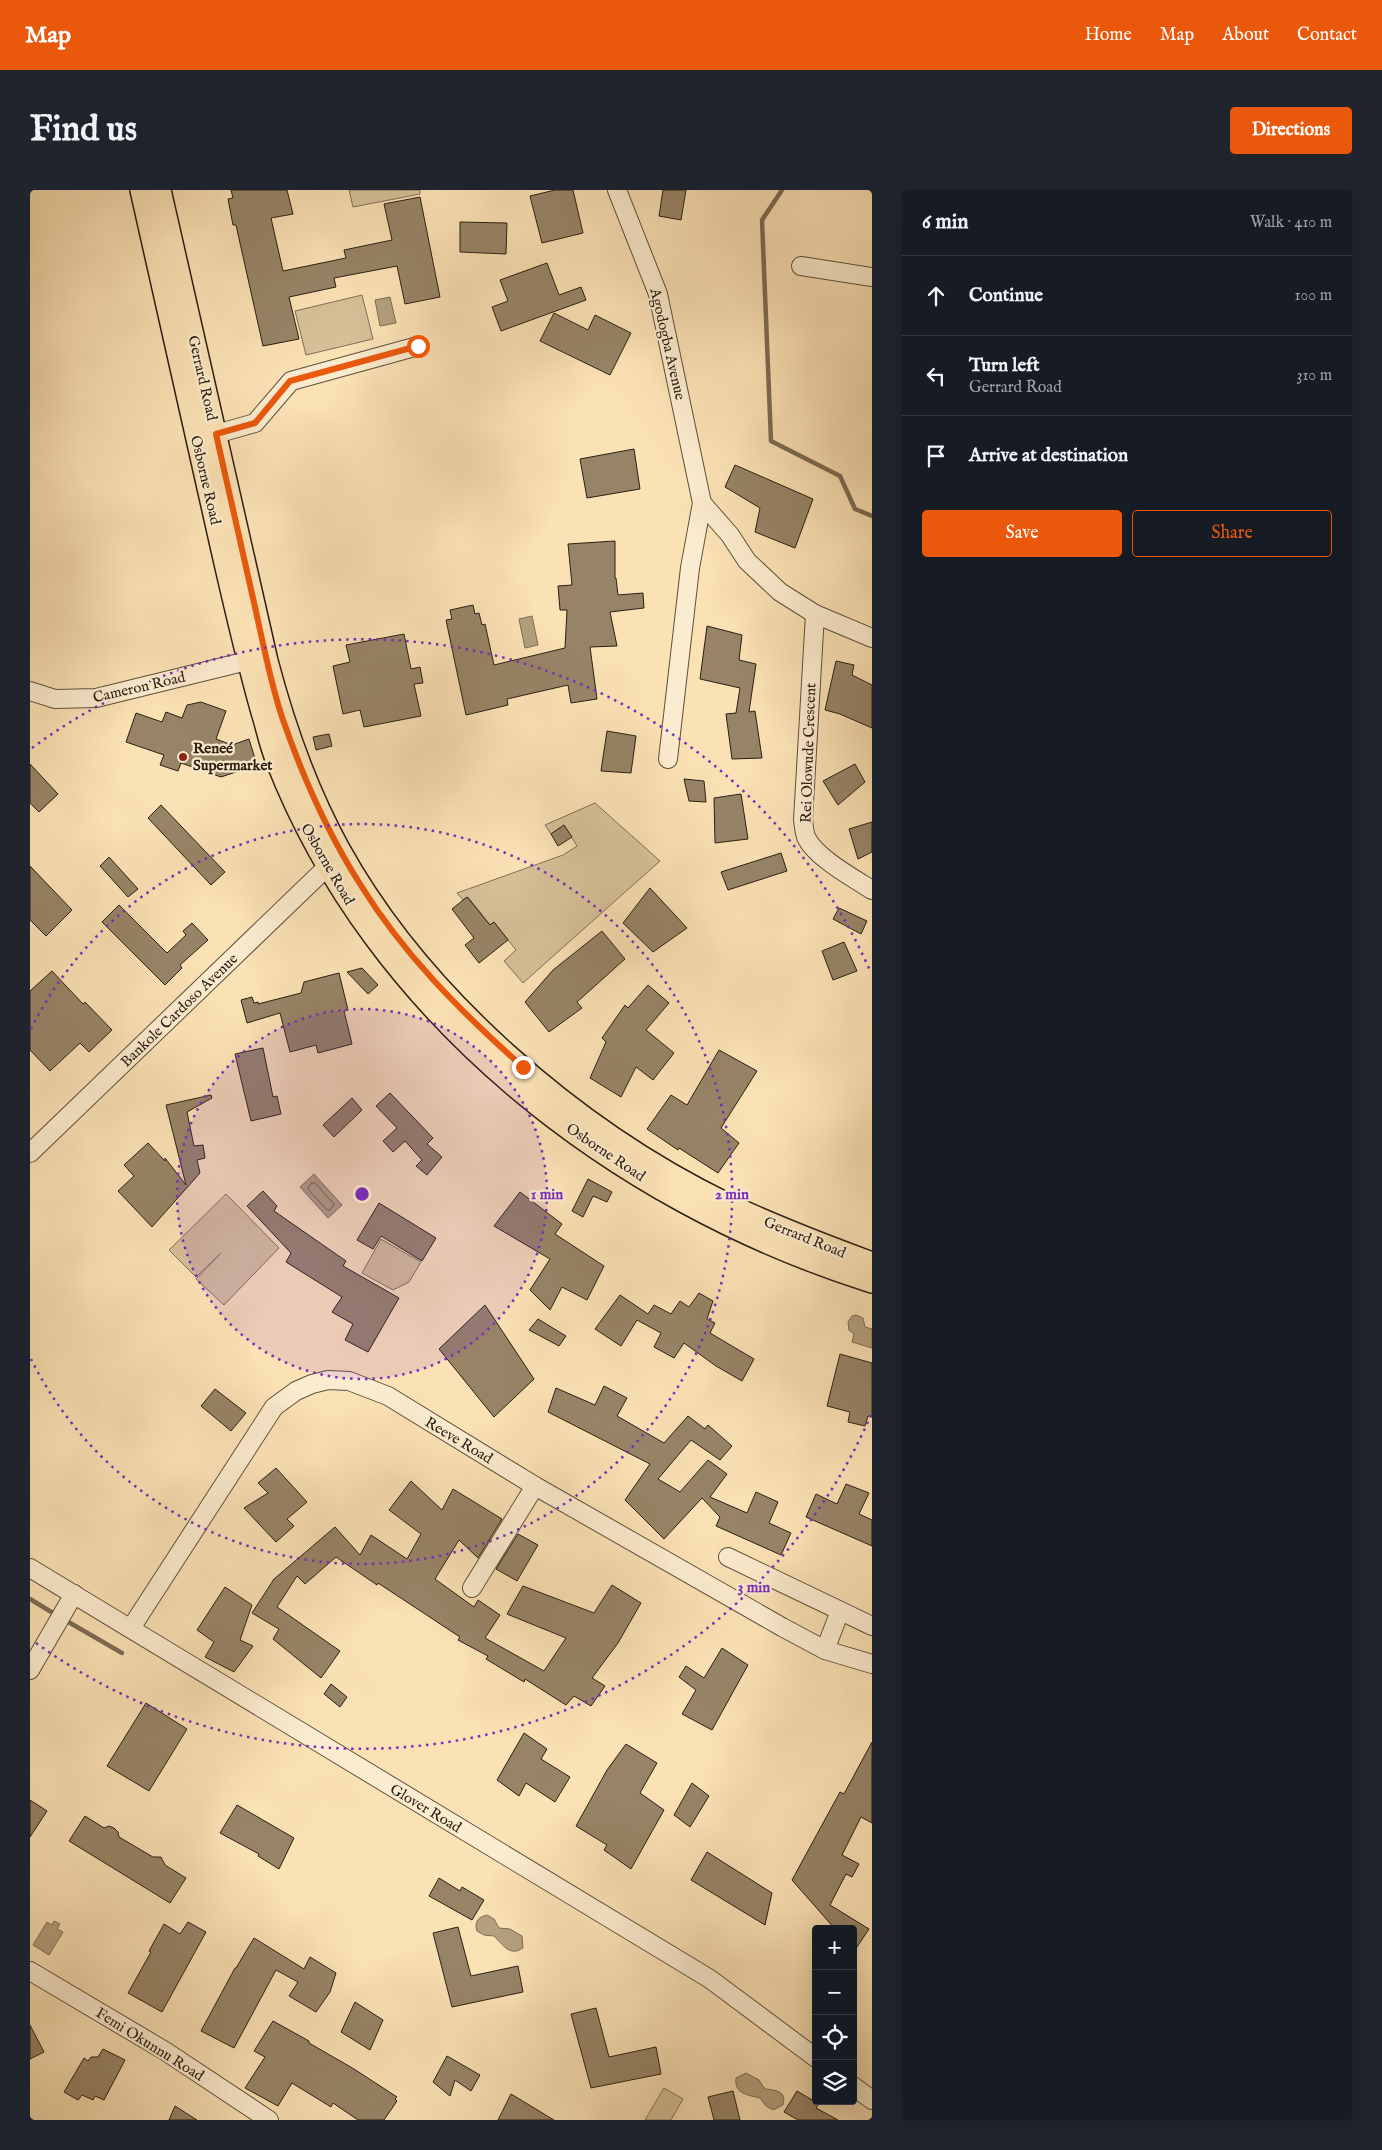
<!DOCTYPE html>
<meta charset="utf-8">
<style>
:root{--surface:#171b24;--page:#20242c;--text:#f1f3f6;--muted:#9ea1a6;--line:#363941;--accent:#ea580c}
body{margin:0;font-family:"IM FELL English",serif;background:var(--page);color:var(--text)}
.controls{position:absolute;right:15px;bottom:15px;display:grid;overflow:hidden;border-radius:5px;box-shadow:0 5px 20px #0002}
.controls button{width:45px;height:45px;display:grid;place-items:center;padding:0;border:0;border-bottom:1px solid var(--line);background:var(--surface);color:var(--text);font:25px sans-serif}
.stop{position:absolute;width:15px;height:15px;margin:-11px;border:4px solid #ea580c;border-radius:50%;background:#fff}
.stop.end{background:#ea580c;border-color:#fff;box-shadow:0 1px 5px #0008}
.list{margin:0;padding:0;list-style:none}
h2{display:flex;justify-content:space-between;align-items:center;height:65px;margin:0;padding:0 20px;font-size:21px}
h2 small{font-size:16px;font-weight:400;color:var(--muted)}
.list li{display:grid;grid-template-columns:32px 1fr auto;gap:15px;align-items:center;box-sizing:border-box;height:80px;padding:0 20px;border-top:1px solid var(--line)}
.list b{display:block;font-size:19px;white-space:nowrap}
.list p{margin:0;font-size:16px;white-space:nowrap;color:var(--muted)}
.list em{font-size:16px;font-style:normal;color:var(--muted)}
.actions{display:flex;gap:10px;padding:15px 20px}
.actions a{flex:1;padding:11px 0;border:1px solid var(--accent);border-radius:5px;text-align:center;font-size:18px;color:var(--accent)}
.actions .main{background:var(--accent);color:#fff}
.icon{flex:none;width:28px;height:28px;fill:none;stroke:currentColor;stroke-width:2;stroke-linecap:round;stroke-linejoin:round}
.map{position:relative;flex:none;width:842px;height:1930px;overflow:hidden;border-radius:5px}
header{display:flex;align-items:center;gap:30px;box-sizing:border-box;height:70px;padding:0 25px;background:var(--accent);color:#fff}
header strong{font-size:24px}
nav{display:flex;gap:28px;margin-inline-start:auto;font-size:18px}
.intro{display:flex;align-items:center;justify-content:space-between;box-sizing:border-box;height:120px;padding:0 30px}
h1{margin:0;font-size:35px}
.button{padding:12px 22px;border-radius:5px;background:var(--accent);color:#fff;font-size:18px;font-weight:700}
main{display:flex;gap:30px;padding:0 30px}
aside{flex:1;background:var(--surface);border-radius:5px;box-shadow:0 5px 20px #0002}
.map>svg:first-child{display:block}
</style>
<header>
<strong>Map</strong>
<nav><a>Home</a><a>Map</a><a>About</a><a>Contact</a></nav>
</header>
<div class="intro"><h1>Find us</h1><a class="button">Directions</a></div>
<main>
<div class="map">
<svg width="842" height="1930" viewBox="0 0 842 1930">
<rect width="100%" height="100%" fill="#fbe2b5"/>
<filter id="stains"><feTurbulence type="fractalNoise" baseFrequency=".004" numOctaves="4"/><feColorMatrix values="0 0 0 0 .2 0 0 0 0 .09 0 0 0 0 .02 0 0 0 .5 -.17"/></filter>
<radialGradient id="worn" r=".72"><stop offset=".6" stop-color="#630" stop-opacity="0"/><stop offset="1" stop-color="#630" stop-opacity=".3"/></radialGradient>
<g fill="#d7c199" stroke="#807056">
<path d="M319 0H390V4L323 17Z"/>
<path d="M332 105 343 149 276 165 265 121Z"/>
<path d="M565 613 630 671 493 793 474 771 486 760 464 732 460 735 438 707 433 710 427 703 533 665 547 656 534 635 521 644 515 635Z"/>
<path d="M196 1004 249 1058 194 1115 166 1089 191 1063 166 1087 139 1060Z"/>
<path d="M351 1049 391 1072 379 1092 363 1100 332 1083Z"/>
<path d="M634 1898 653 1909 641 1930H615Z"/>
</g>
<g fill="#b4a07e" stroke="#7d6c53">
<path d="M360 107 366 133 350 136 345 110Z"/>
<path d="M502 426 508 455 495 458 489 429Z"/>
<path d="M284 984 312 1015 298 1028 270 997Z"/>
<path d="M826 1125 833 1128 835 1137 842 1139V1158L822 1152 824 1144 819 1140 818 1132 822 1126Z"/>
<path d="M457 1725 464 1729 469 1738 480 1739 492 1746 493 1758C480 1767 473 1755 464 1746L454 1745 447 1741C444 1732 448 1727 457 1725Z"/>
<path d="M24 1731 30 1734 27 1739 33 1742 19 1765 3 1755 17 1732 22 1735Z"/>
<path d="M716 1883 729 1890 735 1899C746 1900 757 1901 753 1915L743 1920 736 1916 730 1908C718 1905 704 1904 706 1888Z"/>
</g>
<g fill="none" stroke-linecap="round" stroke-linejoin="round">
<path stroke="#6f6048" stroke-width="1" d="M282 993H285L304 1014 300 1020H297L278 999Z"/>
<g stroke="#7d6c53" stroke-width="4.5">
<path d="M752 0 732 30 741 251 810 286 825 319 842 326"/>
<path d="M0 1409 28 1426"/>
<path d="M35 1430 92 1463"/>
</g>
</g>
<g fill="#978467" stroke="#2a1f12">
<path d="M201 0H257L263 24 241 28 253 81 316 68 314 60 362 50 354 14 390 7 410 107 375 114 367 76 304 88 306 97 259 107 269 149 233 156 206 35H203L198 9 203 8Z"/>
<path d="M525 0H543L553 43 512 53 500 6Z"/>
<path d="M633 0H656L651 30 629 26Z"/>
<path d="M430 32 477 33 476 64 430 62Z"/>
<path d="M517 73 529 105 551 97 556 110 471 141 462 117 478 111 470 90Z"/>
<path d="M524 123 558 140 565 125 601 143 580 185 510 151Z"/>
<path d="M604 259 610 299 557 308 550 269Z"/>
<path d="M705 275 783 309 765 358 725 342 730 318 695 297Z"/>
<path d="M585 351V388H586L588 405 613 403 614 418 580 422 587 456 560 457 567 509 541 513 538 495 477 509 478 515 436 525 416 430 422 429 420 420 443 415 445 424 449 423 452 435 455 434 464 475 535 458 537 420H530L528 396 542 395 538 354Z"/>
<path d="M677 436 712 445 709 470 726 474 719 522 725 521 732 568 702 569 696 524 706 523 710 498 670 489Z"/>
<path d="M374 444 381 479 390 477 393 493 384 494 391 526 334 537 330 520 313 524 303 476 320 472 316 455Z"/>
<path d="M806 471 824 475 822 485 842 495V538L810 524 795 520Z"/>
<path d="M171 512 196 521 186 549 202 555 219 549 227 575 191 587 151 573 148 581 130 575 134 565 96 552 106 523 132 532 136 522 152 528 157 515Z"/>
<path d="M577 541 606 546 601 583 571 581Z"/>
<path d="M299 544 302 556 286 560 283 547Z"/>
<path d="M0 574 28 604 9 622 0 613Z"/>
<path d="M825 574 835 592 808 615 793 591Z"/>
<path d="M654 589 674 591 676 612 659 611Z"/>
<path d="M711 604 718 649 685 653 684 608Z"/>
<path d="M131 615 195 682 181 695 118 628Z"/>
<path d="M842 632V662L828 669 819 639Z"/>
<path d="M534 635 542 647 528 656 521 644Z"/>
<path d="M751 663 757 681 698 700 691 682Z"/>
<path d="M79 667 108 699 98 707 70 676Z"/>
<path d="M0 676 42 720 16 746 0 730Z"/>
<path d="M620 698 657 738 623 762 593 733Z"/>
<path d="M437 707 460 735 464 732 478 750 449 773 435 755 444 748 422 719Z"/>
<path d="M89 715 137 763 156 745 153 741 162 733 178 750 150 775 152 778 135 795 72 732Z"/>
<path d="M809 718 837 731 831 744 803 729Z"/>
<path d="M572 741 595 769 547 812 552 818 519 842 495 812 523 780Z"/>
<path d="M814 752 827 781 803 790 792 761Z"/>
<path d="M332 778 348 795 338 804 317 782Z"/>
<path d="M22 781 53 814 55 812 82 840 59 862 50 853 20 881 0 860V801Z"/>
<path d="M309 783 318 820 314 821 322 854 288 863 286 855 260 862 250 823 217 833 211 810 222 807 224 813 228 812V814L271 803 274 792Z"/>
<path d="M618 795 639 813 616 840 644 863 623 890 606 877 591 907 560 888 576 852 572 848 595 815 598 818Z"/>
<path d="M233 858 243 907 247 906 251 924 221 931 205 864Z"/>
<path d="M689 860 727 881 691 938 709 953 688 983 649 958 648 960 617 939 641 905 657 915Z"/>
<path d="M360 903 403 948 397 954 412 967 397 985 386 976 392 970 375 951 363 962 353 951 367 938 346 916Z"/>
<path d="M181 905 182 908 157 922 164 956 173 955 175 968 167 970 170 983 122 1037 88 1001 104 986 94 975 118 953 135 971V968L156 995 136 915Z"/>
<path d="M322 908 332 920 304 947 293 935Z"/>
<path d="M558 989 582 1002 577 1012 563 1006 553 1027 542 1021Z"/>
<path d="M233 1001 247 1016 244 1021 316 1071 313 1076 369 1108 338 1162 315 1150 323 1134 302 1122 312 1107 256 1072 261 1063 217 1016Z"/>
<path d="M490 1002 532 1034 525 1044 574 1076 557 1110 532 1097 520 1120 500 1100 520 1069 464 1036Z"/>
<path d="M349 1013 406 1048 392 1071 351 1046 343 1059 327 1050Z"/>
<path d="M669 1103 683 1111 677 1129 685 1133 680 1143 724 1169 712 1191 686 1176 654 1153 644 1168 624 1157 631 1143 607 1130 591 1156 565 1139 590 1105 618 1124 624 1115 641 1124 650 1111 659 1117Z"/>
<path d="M455 1115 504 1189 464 1227 409 1159Z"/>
<path d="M508 1129 536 1146 529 1156 499 1140Z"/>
<path d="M810 1164 842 1173V1227L838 1226 835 1236 818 1232 820 1222 797 1216Z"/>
<path d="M574 1196 597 1208 587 1226 634 1253 658 1226 675 1239 678 1235 702 1256 690 1270 661 1250 628 1289 650 1302 678 1270 697 1284 680 1307 717 1323 726 1302 748 1312 739 1333 761 1343 751 1365 686 1336 690 1327 672 1308 634 1349 595 1310 620 1274 518 1222 526 1198 565 1215Z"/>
<path d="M185 1199 216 1223 201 1241 171 1216Z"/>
<path d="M246 1278 277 1312 257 1329 264 1336 246 1352 214 1318 238 1303 228 1293Z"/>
<path d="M381 1291 412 1320 423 1299 472 1329 448 1368 429 1350 405 1389 444 1417 448 1410 470 1425 455 1448 514 1481 536 1448 477 1424 493 1396 564 1423 582 1395 611 1413 588 1453 562 1488 575 1496 561 1516 544 1506 536 1515 495 1489 494 1492 456 1469 458 1466 428 1450 430 1447 348 1393 347 1395 306 1367 275 1394 267 1386 247 1417 310 1461 291 1488 243 1449 249 1439 222 1423 244 1389 305 1337 330 1365 341 1345 377 1369 391 1344 359 1320Z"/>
<path d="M816 1294 839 1303 829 1324 842 1330V1356L776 1327 786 1304 807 1314Z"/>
<path d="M488 1344 508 1355 487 1391 466 1379Z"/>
<path d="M195 1397 222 1415 210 1450 223 1456 204 1482 175 1467 184 1452 167 1440Z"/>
<path d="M692 1458 718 1475 682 1540 652 1524 666 1500 649 1487 656 1476 674 1488Z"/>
<path d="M301 1494 317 1507 310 1517 294 1504Z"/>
<path d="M116 1513 157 1539 119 1601 77 1576Z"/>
<path d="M494 1543 517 1559 511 1569 540 1587 525 1612 496 1593 489 1606 467 1590Z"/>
<path d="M842 1552V1633L831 1627 812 1665 829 1674 822 1687 816 1684 800 1715 839 1739 823 1763V1739H805L762 1690 810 1602 814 1604Z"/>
<path d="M596 1554 627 1573 610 1603 634 1620 601 1679 574 1660 577 1655 546 1636 577 1580Z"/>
<path d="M662 1593 679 1606 660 1637 644 1625Z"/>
<path d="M0 1610 17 1621 0 1647Z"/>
<path d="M207 1615 264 1648 249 1679 228 1666 229 1664 190 1643Z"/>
<path d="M55 1626 74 1638 79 1636 84 1638 88 1642 89 1647 123 1667H131L135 1675 156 1688 140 1713 39 1651Z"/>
<path d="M677 1662 742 1703 735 1735 661 1690Z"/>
<path d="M409 1688 430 1701 432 1697 454 1710 442 1730 399 1706Z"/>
<path d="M158 1732 176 1742 132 1822 98 1803 121 1762 119 1761 134 1734 150 1744Z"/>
<path d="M428 1737 441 1786 488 1776 493 1802 422 1817 403 1743Z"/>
<path d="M224 1748 274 1779 280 1767 306 1783 300 1802 286 1822 259 1806 268 1792 246 1780 204 1858 171 1841 205 1778H206Z"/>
<path d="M325 1812 353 1830 340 1860 311 1842Z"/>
<path d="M566 1818 579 1867 626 1857 631 1884 561 1898 541 1824Z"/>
<path d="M243 1831 279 1851V1853L324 1879 367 1907 365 1909 367 1911 354 1930H328L303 1913 301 1917 262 1893 248 1916 215 1898 235 1867 224 1861Z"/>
<path d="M0 1835 14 1862 0 1869Z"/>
<path d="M73 1859 95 1870 74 1910 65 1906 63 1910 52 1905 48 1910 34 1902 54 1868 58 1871 61 1867H68Z"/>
<path d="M417 1866 450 1885 441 1901 425 1890 420 1906 403 1892Z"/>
<path d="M703 1901 710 1930H684L678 1907Z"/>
<path d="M767 1901 789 1914 786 1918 808 1930H768L754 1922Z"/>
<path d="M481 1904 524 1930H468Z"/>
<path d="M145 1916 167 1930H139Z"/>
</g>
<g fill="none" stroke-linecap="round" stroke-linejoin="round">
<defs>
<g id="minor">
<path d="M587 0 628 104 672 313 660 378 638 569"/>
<path d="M771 76 842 87"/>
<path d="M186 244 225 233 261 191 388 156"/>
<path d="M672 313 700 345 717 371 750 402 785 424 842 448"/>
<path d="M785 424 773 630C774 635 774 644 777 649 787 668 823 688 842 700"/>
<path d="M0 501 25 509 66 508 217 471"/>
<path d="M0 963 297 677"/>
<path d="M698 1367 842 1436"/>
<path d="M0 1378 680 1789 786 1868"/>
<path d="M442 1398 505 1296"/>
<path d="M101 1438 244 1217 266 1201 282 1194 298 1190 319 1191 358 1206 505 1296 752 1437 795 1460 842 1474"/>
<path d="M795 1460 810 1421"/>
<path d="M0 1480 44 1404"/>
<path d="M0 1781 135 1861 239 1930"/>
<path d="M823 1896 842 1910"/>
</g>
<g id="major">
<path d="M111 0C137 117 164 234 190 351 203 408 216 466 232 522 237 538 240 554 246 569 345 825 585 1011 842 1092"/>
<path d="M130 0 237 471C254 536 276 599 309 659 391 807 545 940 697 1014 744 1036 793 1055 842 1073"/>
</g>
</defs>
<use href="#minor" stroke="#5e503b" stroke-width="20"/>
<use href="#major" stroke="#2a1f12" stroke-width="24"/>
<use href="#minor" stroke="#fceccf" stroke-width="18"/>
<use href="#major" stroke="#fbe2b5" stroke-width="21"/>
</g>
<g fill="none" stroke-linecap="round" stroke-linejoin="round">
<path stroke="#ea580c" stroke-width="6" d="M388 156 260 191 225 233 186 244C199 301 212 359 225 417 233 453 240 491 252 527 272 585 297 642 330 694 373 764 432 823 493 877"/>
</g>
<circle cx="332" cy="1004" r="185" fill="#7b2cbf" fill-opacity=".12"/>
<g fill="none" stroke="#7b2cbf" stroke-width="2.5" stroke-dasharray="2.5 5">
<circle cx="332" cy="1004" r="185"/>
<path d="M1 839A370 370 0 1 1 1 1169"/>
<path d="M841 1225A555 555 0 0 1 2 1450M2 558A555 555 0 0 1 841 783"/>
</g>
<circle fill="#8f2418" stroke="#fceccf" stroke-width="2" cx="153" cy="567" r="5"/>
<g text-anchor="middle" stroke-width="4.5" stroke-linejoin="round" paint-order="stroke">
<g font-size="15" fill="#2a1f12" stroke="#fceccf">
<text transform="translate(638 154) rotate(77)" y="5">Agodogba Avenue</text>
<text transform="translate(173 188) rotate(77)" y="5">Gerrard Road</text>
<text transform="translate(176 290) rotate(77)" y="5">Osborne Road</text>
<text transform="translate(109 497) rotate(-13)" y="5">Cameron Road</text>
<text transform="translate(778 563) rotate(-88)" y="5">Rei Olowude Crescent</text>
<text transform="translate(298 674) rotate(60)" y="5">Osborne Road</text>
<text transform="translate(149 820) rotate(-44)" y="5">Bankole Cardoso Avenue</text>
<text transform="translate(576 962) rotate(34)" y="5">Osborne Road</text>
<text transform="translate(775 1047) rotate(22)" y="5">Gerrard Road</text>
<text transform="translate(429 1250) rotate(31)" y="5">Reeve Road</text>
<text transform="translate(396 1618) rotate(31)" y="5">Glover Road</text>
<text transform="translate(120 1854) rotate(32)" y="5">Femi Okunnu Road</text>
</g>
<g font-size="15" font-weight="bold" fill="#2a1f12" stroke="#fceccf" text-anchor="start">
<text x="163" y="563">Reneé<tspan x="163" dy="17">Supermarket</tspan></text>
</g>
</g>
<circle cx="332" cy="1004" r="8" fill="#7b2cbf" stroke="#fceccf" stroke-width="2.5"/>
<g font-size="15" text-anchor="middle" font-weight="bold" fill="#7b2cbf" stroke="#fceccf" stroke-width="4.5" stroke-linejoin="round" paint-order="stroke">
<text x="517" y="1009">1 min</text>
<text x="702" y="1009">2 min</text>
<text x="724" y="1402">3 min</text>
</g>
<rect width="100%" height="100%" filter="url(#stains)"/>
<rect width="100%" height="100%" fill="url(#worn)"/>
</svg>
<div class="controls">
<button>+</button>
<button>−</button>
<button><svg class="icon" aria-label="locate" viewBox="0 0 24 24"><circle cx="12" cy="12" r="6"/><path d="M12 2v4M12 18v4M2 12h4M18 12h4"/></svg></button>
<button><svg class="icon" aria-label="layers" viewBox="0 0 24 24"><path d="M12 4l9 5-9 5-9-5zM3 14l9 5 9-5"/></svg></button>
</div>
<div class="stop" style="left:388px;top:156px"></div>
<div class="stop end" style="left:493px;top:877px"></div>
</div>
<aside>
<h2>6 min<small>Walk · 410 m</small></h2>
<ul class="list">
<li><svg class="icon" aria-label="ahead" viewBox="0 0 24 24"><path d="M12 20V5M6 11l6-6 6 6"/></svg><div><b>Continue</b></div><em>100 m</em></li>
<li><svg class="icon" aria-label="left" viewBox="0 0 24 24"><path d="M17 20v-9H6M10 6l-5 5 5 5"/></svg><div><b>Turn left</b><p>Gerrard Road</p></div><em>310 m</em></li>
<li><svg class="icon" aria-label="arrive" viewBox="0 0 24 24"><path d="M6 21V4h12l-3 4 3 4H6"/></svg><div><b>Arrive at destination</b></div></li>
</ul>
<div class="actions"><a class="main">Save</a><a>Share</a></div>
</aside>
</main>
